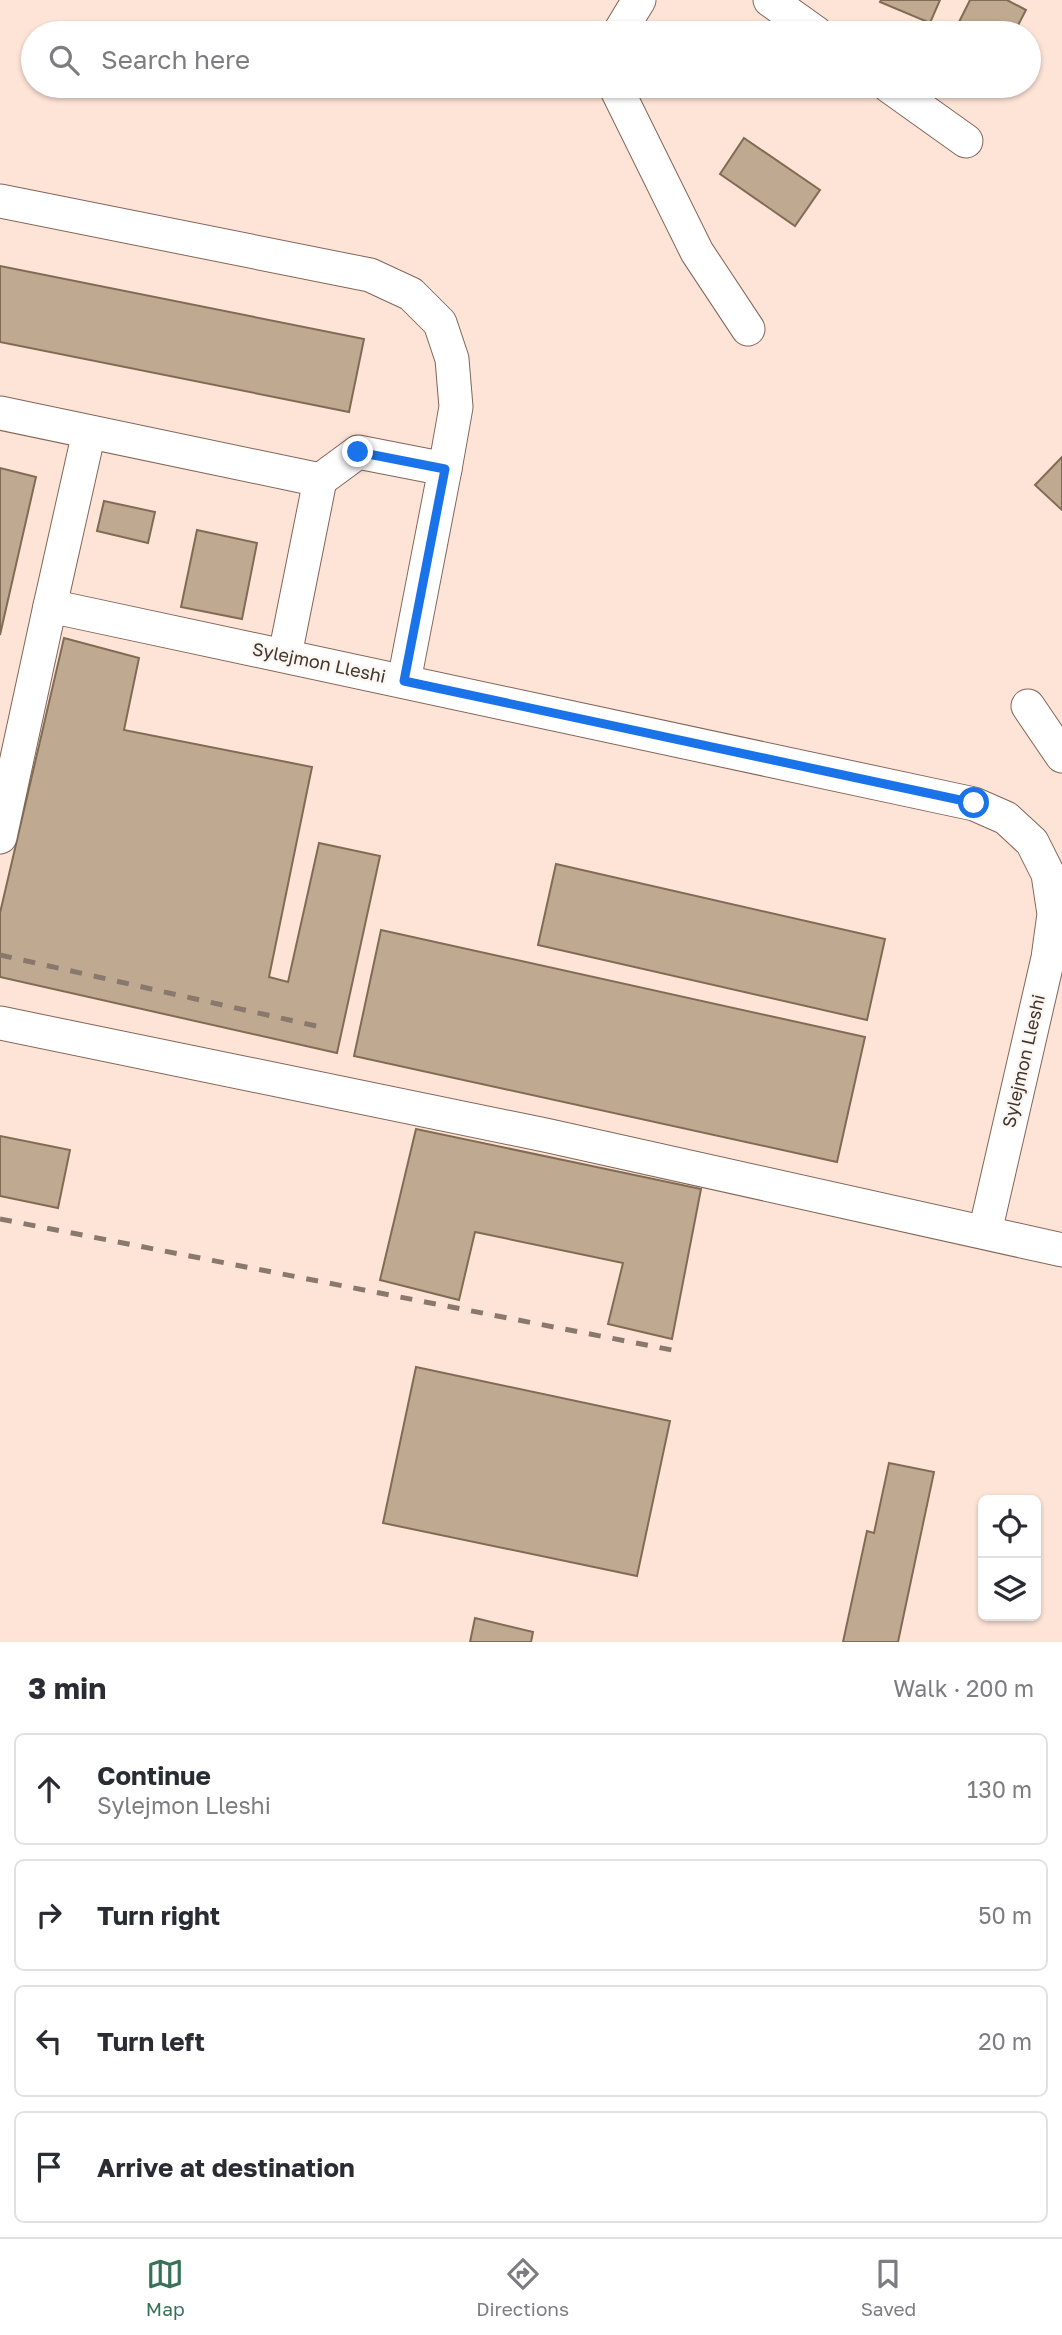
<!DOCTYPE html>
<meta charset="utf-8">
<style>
:root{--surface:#fff;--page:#f2f2f3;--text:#2b2b33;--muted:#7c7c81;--line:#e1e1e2;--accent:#37715a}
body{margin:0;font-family:"Golos Text",sans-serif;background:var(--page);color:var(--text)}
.controls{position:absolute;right:21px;bottom:21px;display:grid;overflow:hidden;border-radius:10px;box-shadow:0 2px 5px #0004}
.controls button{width:63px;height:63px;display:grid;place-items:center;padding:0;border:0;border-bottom:2px solid var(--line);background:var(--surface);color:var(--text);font:35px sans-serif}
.stop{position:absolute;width:21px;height:21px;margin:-16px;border:5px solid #1a73e8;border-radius:50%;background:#fff}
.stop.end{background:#1a73e8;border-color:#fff;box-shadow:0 2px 7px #0008}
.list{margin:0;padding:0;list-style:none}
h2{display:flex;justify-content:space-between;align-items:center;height:91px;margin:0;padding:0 28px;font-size:30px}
h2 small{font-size:23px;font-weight:400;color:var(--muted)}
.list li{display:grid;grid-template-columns:46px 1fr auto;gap:21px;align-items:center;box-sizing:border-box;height:112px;margin:0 14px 14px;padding:0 14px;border:2px solid var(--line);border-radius:10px}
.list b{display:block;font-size:26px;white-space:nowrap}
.list p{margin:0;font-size:23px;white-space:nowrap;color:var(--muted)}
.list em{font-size:23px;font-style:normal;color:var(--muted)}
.icon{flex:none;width:38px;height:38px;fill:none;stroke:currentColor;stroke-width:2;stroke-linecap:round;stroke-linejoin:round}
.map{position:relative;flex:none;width:1062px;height:1642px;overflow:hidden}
.search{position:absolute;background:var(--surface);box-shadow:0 2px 5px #0004;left:21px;right:21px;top:21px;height:77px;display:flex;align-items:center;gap:18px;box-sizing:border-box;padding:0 24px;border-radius:38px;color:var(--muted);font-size:26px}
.sheet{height:595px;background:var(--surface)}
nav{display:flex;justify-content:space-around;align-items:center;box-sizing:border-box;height:98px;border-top:2px solid var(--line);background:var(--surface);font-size:19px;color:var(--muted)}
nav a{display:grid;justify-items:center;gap:4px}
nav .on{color:var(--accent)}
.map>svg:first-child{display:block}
</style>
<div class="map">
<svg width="1062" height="1642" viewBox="0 0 1062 1642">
<rect width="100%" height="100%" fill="#fee4d7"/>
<g fill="#bfa990" stroke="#806c55" stroke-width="2">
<path d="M881 0H940L930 23 880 2Z"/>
<path d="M970 0H1007L1026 10 1014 33H967L956 28Z"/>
<path d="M744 138 820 190 795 226 720 174Z"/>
<path d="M0 266 364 339 349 412 0 342Z"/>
<path d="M1062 457V510L1035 485Z"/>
<path d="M0 468 36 477 0 635Z"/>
<path d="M104 501 155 512 148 543 97 531Z"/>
<path d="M197 530 257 543 242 619 181 607Z"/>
<path d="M64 638 139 658 124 730 312 767 269 977 288 982 319 843 380 856 337 1053 0 977V913Z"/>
<path d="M556 864 885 939 867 1020 538 945Z"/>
<path d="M381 930 865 1037 837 1162 354 1056Z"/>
<path d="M416 1129 701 1189 672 1339 608 1324 623 1263 475 1232 459 1300 380 1280Z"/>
<path d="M0 1136 70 1150 58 1208 0 1196Z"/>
<path d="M416 1367 670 1421 637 1576 383 1523Z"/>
<path d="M889 1463 934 1472 898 1642H843L867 1531 874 1533Z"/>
<path d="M475 1618 533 1632 531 1642H470Z"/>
</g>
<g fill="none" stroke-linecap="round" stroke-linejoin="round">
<defs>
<g id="minor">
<path d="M770 0 816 33"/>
<path d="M619 33 639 0"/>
<path d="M615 86 697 252 748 329"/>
<path d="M889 86 966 141"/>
<path d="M0 201 370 275 411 294 440 323 452 359 456 407 445 469"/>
<path d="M0 413 320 480 358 452 445 469 404 681"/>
<path d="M50 606 89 432"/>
<path d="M285 655 320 480"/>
<path d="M1028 706 1062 756"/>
<path d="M0 837 50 606 974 804 1006 818 1032 842 1048 874 1054 914 1048 958 985 1232"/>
<path d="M0 1023 545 1135 1062 1250"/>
</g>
</defs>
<use href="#minor" stroke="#826557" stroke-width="35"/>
<use href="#minor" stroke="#fff" stroke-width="33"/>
<g stroke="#89786e" stroke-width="5" stroke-dasharray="12 12" stroke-linecap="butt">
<path d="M0 955 325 1028"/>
<path d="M0 1219 677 1351"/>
</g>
</g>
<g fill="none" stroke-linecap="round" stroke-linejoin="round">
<path stroke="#1a73e8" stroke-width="9" d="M358 452 445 469 404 681 974 803"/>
</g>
<g text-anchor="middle" stroke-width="5" stroke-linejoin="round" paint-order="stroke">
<g font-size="18" fill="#40342d" stroke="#fcf6f2">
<text transform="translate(319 663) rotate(12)" y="6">Sylejmon Lleshi</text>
<text transform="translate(1024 1061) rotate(-77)" y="6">Sylejmon Lleshi</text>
</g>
</g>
</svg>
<div class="controls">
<button><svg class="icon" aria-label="locate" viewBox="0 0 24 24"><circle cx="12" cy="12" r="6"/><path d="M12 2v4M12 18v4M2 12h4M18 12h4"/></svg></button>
<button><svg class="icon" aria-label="layers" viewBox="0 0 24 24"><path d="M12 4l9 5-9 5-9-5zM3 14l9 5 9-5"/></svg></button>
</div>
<div class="stop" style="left:974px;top:803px"></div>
<div class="stop end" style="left:358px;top:452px"></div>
<div class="search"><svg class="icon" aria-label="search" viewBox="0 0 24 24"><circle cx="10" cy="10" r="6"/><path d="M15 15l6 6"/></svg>Search here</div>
</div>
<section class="sheet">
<h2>3 min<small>Walk · 200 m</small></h2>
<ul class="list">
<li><svg class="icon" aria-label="ahead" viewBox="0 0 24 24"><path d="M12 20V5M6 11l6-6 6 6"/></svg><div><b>Continue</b><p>Sylejmon Lleshi</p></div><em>130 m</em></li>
<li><svg class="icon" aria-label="right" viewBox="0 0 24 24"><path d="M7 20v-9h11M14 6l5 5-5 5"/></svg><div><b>Turn right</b></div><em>50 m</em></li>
<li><svg class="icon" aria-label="left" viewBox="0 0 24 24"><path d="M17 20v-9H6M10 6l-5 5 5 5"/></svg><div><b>Turn left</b></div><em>20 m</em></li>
<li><svg class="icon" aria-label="arrive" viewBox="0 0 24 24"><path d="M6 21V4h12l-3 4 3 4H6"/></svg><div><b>Arrive at destination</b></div></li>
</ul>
</section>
<nav>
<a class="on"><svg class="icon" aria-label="map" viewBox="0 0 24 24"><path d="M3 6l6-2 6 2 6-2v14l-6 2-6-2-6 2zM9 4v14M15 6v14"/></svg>Map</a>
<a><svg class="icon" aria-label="directions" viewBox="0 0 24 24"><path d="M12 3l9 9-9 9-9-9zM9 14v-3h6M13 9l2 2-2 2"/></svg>Directions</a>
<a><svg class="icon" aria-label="saved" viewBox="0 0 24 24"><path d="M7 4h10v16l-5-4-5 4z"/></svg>Saved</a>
</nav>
